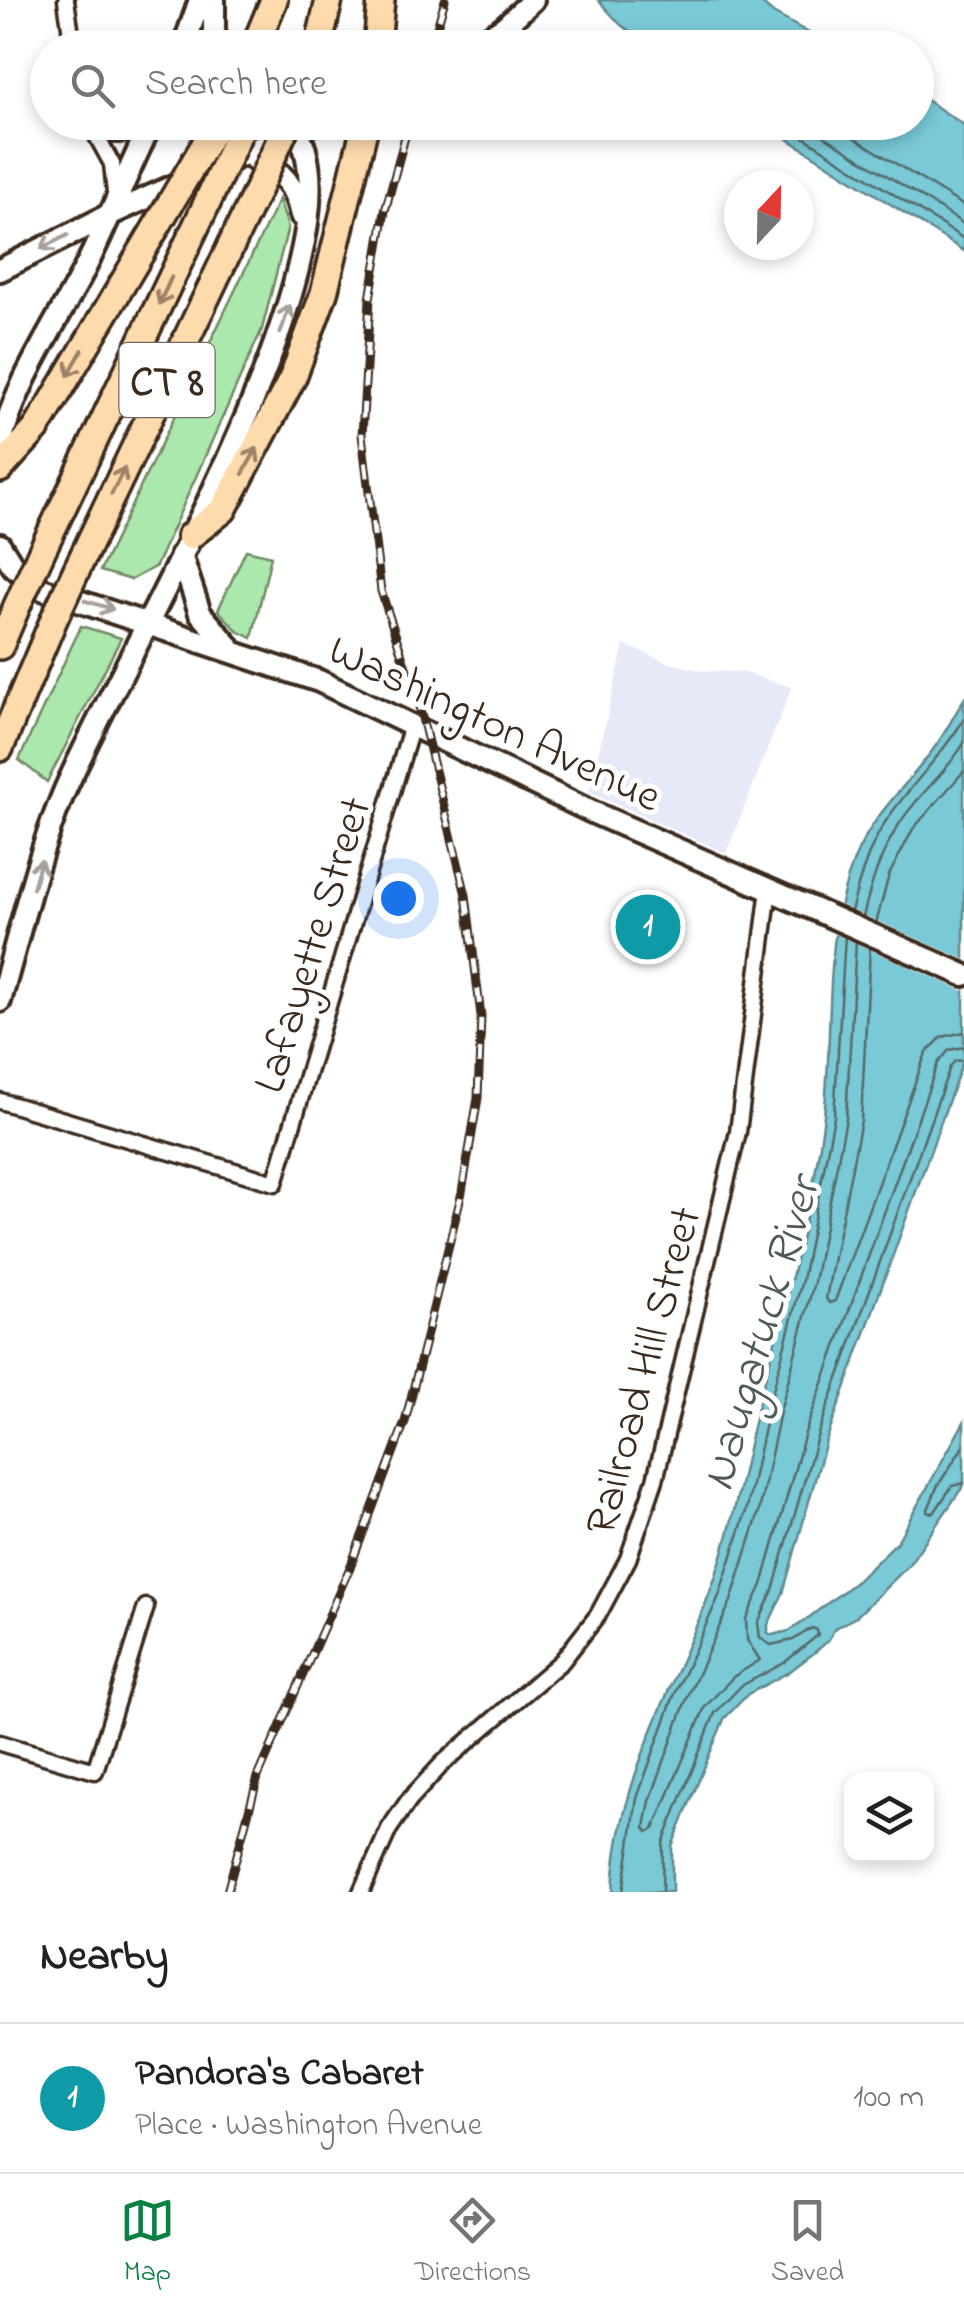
<!DOCTYPE html>
<meta charset="utf-8">
<style>
:root{--surface:#fff;--page:#f6f6f6;--text:#202124;--muted:#757577;--line:#e0e0e0;--accent:#0b8043}
body{margin:0;font-family:"Indie Flower",sans-serif;background:var(--page);color:var(--text)}
.controls{position:absolute;right:30px;bottom:30px;display:grid;overflow:hidden;border-radius:20px;box-shadow:0 5px 15px #0003}
.controls button{width:90px;height:90px;display:grid;place-items:center;padding:0;border:0;border-bottom:2px solid var(--line);background:var(--surface);color:var(--text);font:50px sans-serif}
.compass{position:absolute;left:724px;top:170px;width:90px;height:90px;border-radius:50%;background:var(--surface);box-shadow:0 5px 15px #0003;rotate:22deg}
.you{position:absolute;left:398px;top:898px;width:35px;height:35px;margin:-25px;border:8px solid #fff;border-radius:50%;background:#1a73e8;box-shadow:0 0 0 15px #1a73e833}
.badge{display:grid;place-items:center;width:65px;height:65px;border-radius:50%;background:var(--accent);color:#fff;font-size:32px;font-weight:700}
.pin{position:absolute;translate:-50% -50%;border:5px solid #fff;box-shadow:0 2px 10px #0006}
.list{margin:0;padding:0;list-style:none}
h2{display:flex;justify-content:space-between;align-items:center;height:130px;margin:0;padding:0 40px;font-size:42px}
h2 small{font-size:32px;font-weight:400;color:var(--muted)}
.list li{display:grid;grid-template-columns:65px 1fr auto;gap:30px;align-items:center;box-sizing:border-box;height:150px;padding:0 40px;border-top:2px solid var(--line)}
.list b{display:block;font-size:38px;white-space:nowrap}
.list p{margin:0;font-size:32px;white-space:nowrap;color:var(--muted)}
.list em{font-size:32px;font-style:normal;color:var(--muted)}
.icon{flex:none;width:55px;height:55px;fill:none;stroke:currentColor;stroke-width:2;stroke-linecap:round;stroke-linejoin:round}
.map{position:relative;flex:none;width:964px;height:1892px;overflow:hidden}
.search{position:absolute;background:var(--surface);box-shadow:0 5px 15px #0003;left:30px;right:30px;top:30px;height:110px;display:flex;align-items:center;gap:25px;box-sizing:border-box;padding:0 35px;border-radius:55px;color:var(--muted);font-size:38px}
.sheet{height:280px;background:var(--surface)}
nav{display:flex;justify-content:space-around;align-items:center;box-sizing:border-box;height:140px;border-top:2px solid var(--line);background:var(--surface);font-size:28px;color:var(--muted)}
nav a{display:grid;justify-items:center;gap:5px}
nav .on{color:var(--accent)}
.map>svg:first-child{display:block}
</style>
<div class="map">
<svg width="964" height="1892" viewBox="0 0 964 1892">
<rect width="100%" height="100%" fill="#fff"/>
<filter id="ink" filterUnits="userSpaceOnUse"><feTurbulence type="fractalNoise" baseFrequency=".01" numOctaves="2"/><feDisplacementMap in="SourceGraphic" scale="20" xChannelSelector="R" yChannelSelector="G"/><feConvolveMatrix kernelMatrix="1 2 1 2 8 2 1 2 1" color-interpolation-filters="sRGB"/></filter>
<g filter="url(#ink)">
<path fill="#e6e9f8" d="M624 645 673 664 704 671 742 672 792 687 726 853 589 792Z"/>
<g fill="#abe8ae" stroke="#738966" stroke-width="2.5">
<path d="M279 199 288 227 262 329 156 566 131 580 100 571Z"/>
<path d="M246 550 271 556 252 638 238 631 218 610Z"/>
<path d="M81 626 121 638 47 782 19 760Z"/>
</g>
<g fill="#7ac9d7" stroke="#61898d" stroke-width="2.5">
<path d="M598 0H758L773 13 834 47H654L621 25Z"/>
<path d="M917 94 964 125V251L763 123 916 122Z"/>
<path d="M964 699V1058L826 1441 783 1593 768 1625V1633L772 1635 789 1631 803 1622 858 1580 897 1542 964 1422V1485L908 1566 856 1617 835 1628 828 1641 814 1653 789 1672 748 1694 724 1719 672 1846V1892H613C617 1781 672 1692 710 1592 733 1530 743 1466 759 1402 783 1310 813 1209 824 1115 834 1030 822 941 854 860 874 811 909 785 937 744 947 730 955 714 964 699Z"/>
</g>
<path fill="#fff" d="M838 904 964 959V991L830 932Z"/>
<g fill="none" stroke-linecap="round" stroke-linejoin="round">
<g stroke="#546a68" stroke-width="2.5">
<path d="M780 122 964 239"/>
<path d="M802 122 964 224"/>
<path d="M829 122 964 206"/>
<path d="M851 912C860 876 870 841 893 811 917 778 942 755 964 719"/>
<path d="M863 917C871 883 881 852 900 823 918 794 947 773 964 743"/>
<path d="M876 923 889 875 913 829 964 771"/>
<path d="M856 941 846 1119 814 1282 780 1412 759 1512 731 1601 685 1703 650 1801 645 1827 648 1832 654 1829 705 1707 733 1677 760 1660 747 1640 746 1619 762 1585 805 1433 938 1063 949 1050 964 1047"/>
<path d="M870 948 861 1121 826 1298 829 1303 835 1301 926 1053 942 1037 964 1032"/>
<path d="M964 1445 937 1487 927 1512 934 1513 952 1486 964 1483"/>
<path d="M623 1892 637 1798 673 1698 719 1596 747 1508 768 1409 802 1280 834 1117 845 936"/>
<path d="M662 1892 663 1843 715 1713 741 1686 784 1663 818 1635 817 1630 812 1628 793 1640 771 1645 760 1638 758 1623 773 1590 817 1437 950 1067 955 1061 964 1060"/>
</g>
<defs>
<g id="street">
<path d="M66 0 73 48"/>
<path d="M89 122 112 164 115 193"/>
<path d="M91 127C111 137 131 138 149 122"/>
<path d="M0 1101 275 1183 412 725"/>
<path d="M0 1743 95 1771 146 1607"/>
<path d="M361 1892 389 1829 409 1800 443 1763 562 1661 598 1615 628 1559 655 1480 738 1132 769 889"/>
</g>
<g id="secondary">
<path d="M214 0V31L219 48"/>
<path d="M183 48 200 0"/>
<path d="M471 48 504 27 533 0"/>
<path d="M255 160C283 168 295 188 301 215"/>
<path d="M0 270 109 215 316 122"/>
<path d="M0 445C16 382 54 327 84 270 109 222 127 171 152 122"/>
<path d="M0 545 13 566 39 588 319 681 592 812 964 975"/>
<path d="M181 555 200 613 228 645"/>
<path d="M0 1001C20 933 35 862 62 797 112 673 382 234 291 122"/>
</g>
<g id="highway">
<path d="M254 48 274 0"/>
<path d="M318 48 329 0"/>
<path d="M377 48 381 0"/>
<path d="M0 469 37 428 161 219"/>
<path d="M190 536 223 510 293 377 324 293 366 122"/>
<path d="M41 553 207 203"/>
<path d="M77 569 257 191"/>
<path d="M0 646 17 606"/>
<path d="M0 748 54 619"/>
</g>
</defs>
<use href="#street" stroke="#3b2a1e" stroke-width="21"/>
<use href="#secondary" stroke="#3b2a1e" stroke-width="28"/>
<use href="#highway" stroke="#3b2a1e" stroke-width="32"/>
<use href="#street" stroke="#fff" stroke-width="14"/>
<use href="#secondary" stroke="#fff" stroke-width="20"/>
<use href="#highway" stroke="#fedbac" stroke-width="25"/>
<defs>
<g id="rail">
<path d="M431 48 445 0"/>
<path d="M227 1892 258 1777 351 1565 405 1422 462 1192 478 1098 481 1016 466 895 420 710 381 591 362 435 370 299 385 211 409 122"/>
</g>
</defs>
<use href="#rail" stroke="#3b2a1e" stroke-width="9"/>
<use href="#rail" stroke="#fff" stroke-width="5" stroke-dasharray="15" stroke-linecap="butt"/>
<defs>
<g id="highway-bridge">
<path d="M257 191 288 122"/>
<path d="M207 203 244 122"/>
<path d="M161 219 218 122"/>
<path d="M17 606 41 553"/>
<path d="M54 619 77 569"/>
</g>
</defs>
<use href="#highway-bridge" stroke="#3b2a1e" stroke-width="32" stroke-linecap="butt"/>
<use href="#highway-bridge" stroke="#fedbac" stroke-width="25"/>
</g>
<defs><path id="oneway-shaft" d="M-6 0H5M1.5-3L5.5 0L1.5 3" fill="none" stroke-width="1.6" stroke-linecap="round" stroke-linejoin="round" transform="scale(2.5)"/></defs>
<g stroke="#a79f9a">
<use href="#oneway-shaft" transform="translate(54 242) rotate(153)"/>
<use href="#oneway-shaft" transform="translate(285 319) rotate(-72)"/>
<use href="#oneway-shaft" transform="translate(99 605) rotate(17)"/>
<use href="#oneway-shaft" transform="translate(37 874) rotate(-74)"/>
</g>
<g stroke="#9c8265">
<use href="#oneway-shaft" transform="translate(165 291) rotate(115)"/>
<use href="#oneway-shaft" transform="translate(75 363) rotate(120)"/>
<use href="#oneway-shaft" transform="translate(250 461) rotate(-61)"/>
<use href="#oneway-shaft" transform="translate(118 481) rotate(-64)"/>
</g>
</g>
<g text-anchor="middle" stroke-width="10" stroke-linejoin="round" paint-order="stroke">
<rect fill="#fff" stroke="#766a62" stroke-width="2.5" x="119.5" y="343" width="95" height="74" rx="8"/>
<g font-size="42" font-weight="bold" fill="#3b2a1e">
<text x="167" y="395">CT 8</text>
</g>
<g font-size="45" fill="#3b2a1e" stroke="#fff">
<text transform="translate(496 721) rotate(25)" y="16">Washington Avenue</text>
<text transform="translate(310 944) rotate(-73)" y="16">Lafayette Street</text>
<text transform="translate(641 1370) rotate(-75)" y="16">Railroad Hill Street</text>
</g>
<g font-size="48" font-style="italic" fill="#4e5a56" stroke="#fff">
<text transform="translate(758 1333) rotate(-74)" y="17">Naugatuck River</text>
</g>
</g>
</svg>
<div class="controls">
<button><svg class="icon" aria-label="layers" viewBox="0 0 24 24"><path d="M12 4l9 5-9 5-9-5zM3 14l9 5 9-5"/></svg></button>
</div>
<svg class="compass" viewBox="-18 -18 36 36"><path d="M0-13l5 13h-10z" fill="#e53935"/><path d="M0 13l5-13h-10z" fill="#757577"/></svg>
<div class="you"></div>
<div class="pin badge" style="left:648px;top:927px;background:#0f9aa8">1</div>
<div class="search"><svg class="icon" aria-label="search" viewBox="0 0 24 24"><circle cx="10" cy="10" r="6"/><path d="M15 15l6 6"/></svg>Search here</div>
</div>
<section class="sheet">
<h2>Nearby<small></small></h2>
<ul class="list">
<li><span class="badge" style="background:#0f9aa8">1</span><div><b>Pandora's Cabaret</b><p>Place · Washington Avenue</p></div><em>100 m</em></li>
</ul>
</section>
<nav>
<a class="on"><svg class="icon" aria-label="map" viewBox="0 0 24 24"><path d="M3 6l6-2 6 2 6-2v14l-6 2-6-2-6 2zM9 4v14M15 6v14"/></svg>Map</a>
<a><svg class="icon" aria-label="directions" viewBox="0 0 24 24"><path d="M12 3l9 9-9 9-9-9zM9 14v-3h6M13 9l2 2-2 2"/></svg>Directions</a>
<a><svg class="icon" aria-label="saved" viewBox="0 0 24 24"><path d="M7 4h10v16l-5-4-5 4z"/></svg>Saved</a>
</nav>
